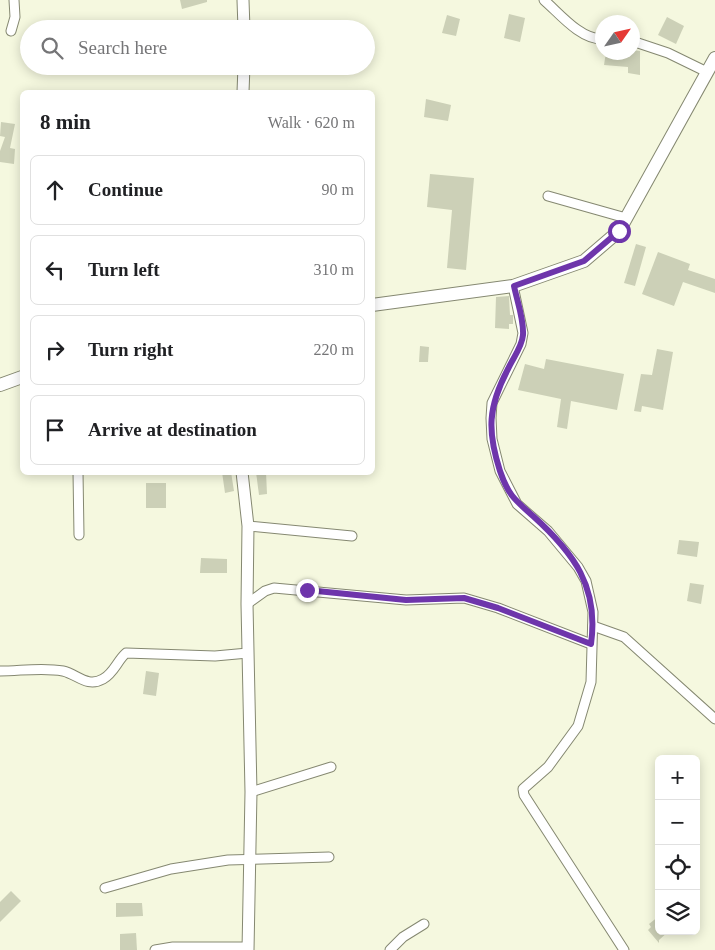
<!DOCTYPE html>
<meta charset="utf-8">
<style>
:root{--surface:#fff;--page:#f2f2f2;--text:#202124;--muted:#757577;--line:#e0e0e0}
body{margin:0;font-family:Georgia,serif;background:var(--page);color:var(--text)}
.controls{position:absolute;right:15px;bottom:15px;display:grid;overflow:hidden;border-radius:8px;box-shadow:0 2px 12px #0003}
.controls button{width:45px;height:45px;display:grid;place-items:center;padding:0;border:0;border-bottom:1px solid var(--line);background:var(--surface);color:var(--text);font:25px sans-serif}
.compass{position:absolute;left:595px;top:15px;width:45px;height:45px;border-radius:50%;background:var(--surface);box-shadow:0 2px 12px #0003;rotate:56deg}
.stop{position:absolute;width:15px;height:15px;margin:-11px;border:4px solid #6e35ab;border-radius:50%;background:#fff}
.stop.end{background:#6e35ab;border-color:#fff;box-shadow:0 1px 5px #0008}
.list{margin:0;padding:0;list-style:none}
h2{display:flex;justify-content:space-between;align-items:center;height:65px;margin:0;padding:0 20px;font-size:21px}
h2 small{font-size:16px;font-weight:400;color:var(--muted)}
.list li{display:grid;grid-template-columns:32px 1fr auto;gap:15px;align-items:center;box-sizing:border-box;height:70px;margin:0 10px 10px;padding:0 10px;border:1px solid var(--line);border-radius:8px}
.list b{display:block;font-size:19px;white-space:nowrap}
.list em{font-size:16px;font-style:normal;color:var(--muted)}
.icon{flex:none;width:28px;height:28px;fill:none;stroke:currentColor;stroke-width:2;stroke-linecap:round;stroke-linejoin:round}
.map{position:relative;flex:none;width:715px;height:950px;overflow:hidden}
.search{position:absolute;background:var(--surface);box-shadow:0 2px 12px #0003;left:20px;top:20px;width:355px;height:55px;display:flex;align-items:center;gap:12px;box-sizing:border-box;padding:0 18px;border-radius:28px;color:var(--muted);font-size:19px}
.panel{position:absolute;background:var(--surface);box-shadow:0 2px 12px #0003;left:20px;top:90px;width:355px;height:385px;border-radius:8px}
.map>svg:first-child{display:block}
</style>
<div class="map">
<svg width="715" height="950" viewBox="0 0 715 950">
<rect width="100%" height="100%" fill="#f5f8df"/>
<g fill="#ccd0b7">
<path d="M180 0H207V2L182 9Z"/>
<path d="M509 14 525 18 520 42 504 38Z"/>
<path d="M447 15 460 19 456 36 442 33Z"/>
<path d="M667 17 684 26 676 44 658 35Z"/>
<path d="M632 50 640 51V75L628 73V67L604 65 606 52H632Z"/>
<path d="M426 99 451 105 448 121 424 117Z"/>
<path d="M1 122 15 124 10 148 15 149 14 164 0 162V151L5 137 0 136Z"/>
<path d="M430 174 474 178 466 270 447 268 452 210 427 207Z"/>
<path d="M636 244 646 247 635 286 624 283Z"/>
<path d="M658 252 690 264 688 270 715 279V293L683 282 674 306 642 294Z"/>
<path d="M509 296 510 315H513V324H509V329L495 328 496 297Z"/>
<path d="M420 346 429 347 428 362H419Z"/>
<path d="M657 349 673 352 663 410 642 406 641 412 634 411 641 374 652 375Z"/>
<path d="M546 359 624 374 617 410 571 401 567 429 557 427 561 399 518 390 525 364 544 369Z"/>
<path d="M222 472H231L234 491 225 493Z"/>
<path d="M256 472H266L267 494 259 495Z"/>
<rect x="146" y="483" width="20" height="25"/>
<path d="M679 540 699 542 697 557 677 554Z"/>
<path d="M201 558 227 559V573H200Z"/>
<path d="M690 583 704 585 701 604 687 601Z"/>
<path d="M146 671 159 673 156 696 143 694Z"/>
<path d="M11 891 21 901 0 922V902Z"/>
<path d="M116 903H142L143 916 116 917Z"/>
<path d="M659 916V931H669L659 940V943L648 930 651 927 649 924Z"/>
<path d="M136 933 137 950H120V934Z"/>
</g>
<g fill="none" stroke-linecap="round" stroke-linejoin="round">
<defs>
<g id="minor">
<path d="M544 0C560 14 580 39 602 39"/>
<path d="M11 31 15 17 14 0"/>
<path d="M632 41 668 53 707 72"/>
<path d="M548 196 626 218"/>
<path d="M513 286 523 333 521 344 492 403 491 418 492 439 500 471 517 504 548 531 578 567 586 581 593 612 591 682 578 726 548 767 523 789 524 795 624 950"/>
<path d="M78 472 79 535"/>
<path d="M248 526 352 536"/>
<path d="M247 604 265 591 274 588 406 600 464 598 498 608 591 644"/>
<path d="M593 626 624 637 715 719"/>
<path d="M0 671C20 671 43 667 63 671 77 674 87 688 103 679 114 673 117 661 126 653L215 656 248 653"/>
<path d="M251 792 331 767"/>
<path d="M105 888 171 869 228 860 329 857"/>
<path d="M155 950 173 947H248"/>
<path d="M390 950 403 937 424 924"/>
</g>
<g id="tertiary">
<path d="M243 0 244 29"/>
<path d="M243 92 244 66"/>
<path d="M242 472 248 526 247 604 251 792 248 950"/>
</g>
<g id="secondary">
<path d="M372 305 513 286 584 261 619 231 715 58"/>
<path d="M0 385 22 377"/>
</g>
</defs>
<use href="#minor" stroke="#858871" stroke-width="11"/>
<use href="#tertiary" stroke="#858871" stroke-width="13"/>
<use href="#secondary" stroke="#858871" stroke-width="14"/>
<use href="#minor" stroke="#fff" stroke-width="9"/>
<use href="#tertiary" stroke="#fff" stroke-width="11"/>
<use href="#secondary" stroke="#fff" stroke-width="12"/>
</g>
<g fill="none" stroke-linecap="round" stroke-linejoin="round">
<path stroke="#6e35ab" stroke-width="6" d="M307 590 406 600 464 598 498 608 591 644C599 587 574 553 533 516 515 500 508 495 500 471 487 431 488 407 508 369 513 358 522 347 523 335 524 319 517 301 514 286L584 261 619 231"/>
</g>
</svg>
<div class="controls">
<button>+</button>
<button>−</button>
<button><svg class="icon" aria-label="locate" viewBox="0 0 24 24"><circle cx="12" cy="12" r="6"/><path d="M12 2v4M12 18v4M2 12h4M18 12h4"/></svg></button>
<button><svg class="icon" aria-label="layers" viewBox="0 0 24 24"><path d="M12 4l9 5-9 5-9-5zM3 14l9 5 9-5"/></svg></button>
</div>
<svg class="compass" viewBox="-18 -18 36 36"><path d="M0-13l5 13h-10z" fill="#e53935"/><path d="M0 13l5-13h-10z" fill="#757577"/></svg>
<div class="stop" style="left:619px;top:231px"></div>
<div class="stop end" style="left:307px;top:590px"></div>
<div class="search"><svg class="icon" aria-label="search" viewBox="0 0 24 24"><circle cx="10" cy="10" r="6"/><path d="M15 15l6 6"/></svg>Search here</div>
<section class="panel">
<h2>8 min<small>Walk · 620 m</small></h2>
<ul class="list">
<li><svg class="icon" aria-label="ahead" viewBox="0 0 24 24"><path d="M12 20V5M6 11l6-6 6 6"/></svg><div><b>Continue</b></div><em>90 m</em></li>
<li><svg class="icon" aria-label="left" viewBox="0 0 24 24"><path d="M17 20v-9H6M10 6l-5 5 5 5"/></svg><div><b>Turn left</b></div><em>310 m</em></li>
<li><svg class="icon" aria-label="right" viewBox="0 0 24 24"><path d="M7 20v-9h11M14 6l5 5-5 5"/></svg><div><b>Turn right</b></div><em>220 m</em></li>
<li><svg class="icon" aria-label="arrive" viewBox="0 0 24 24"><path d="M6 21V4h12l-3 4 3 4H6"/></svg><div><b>Arrive at destination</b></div></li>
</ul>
</section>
</div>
